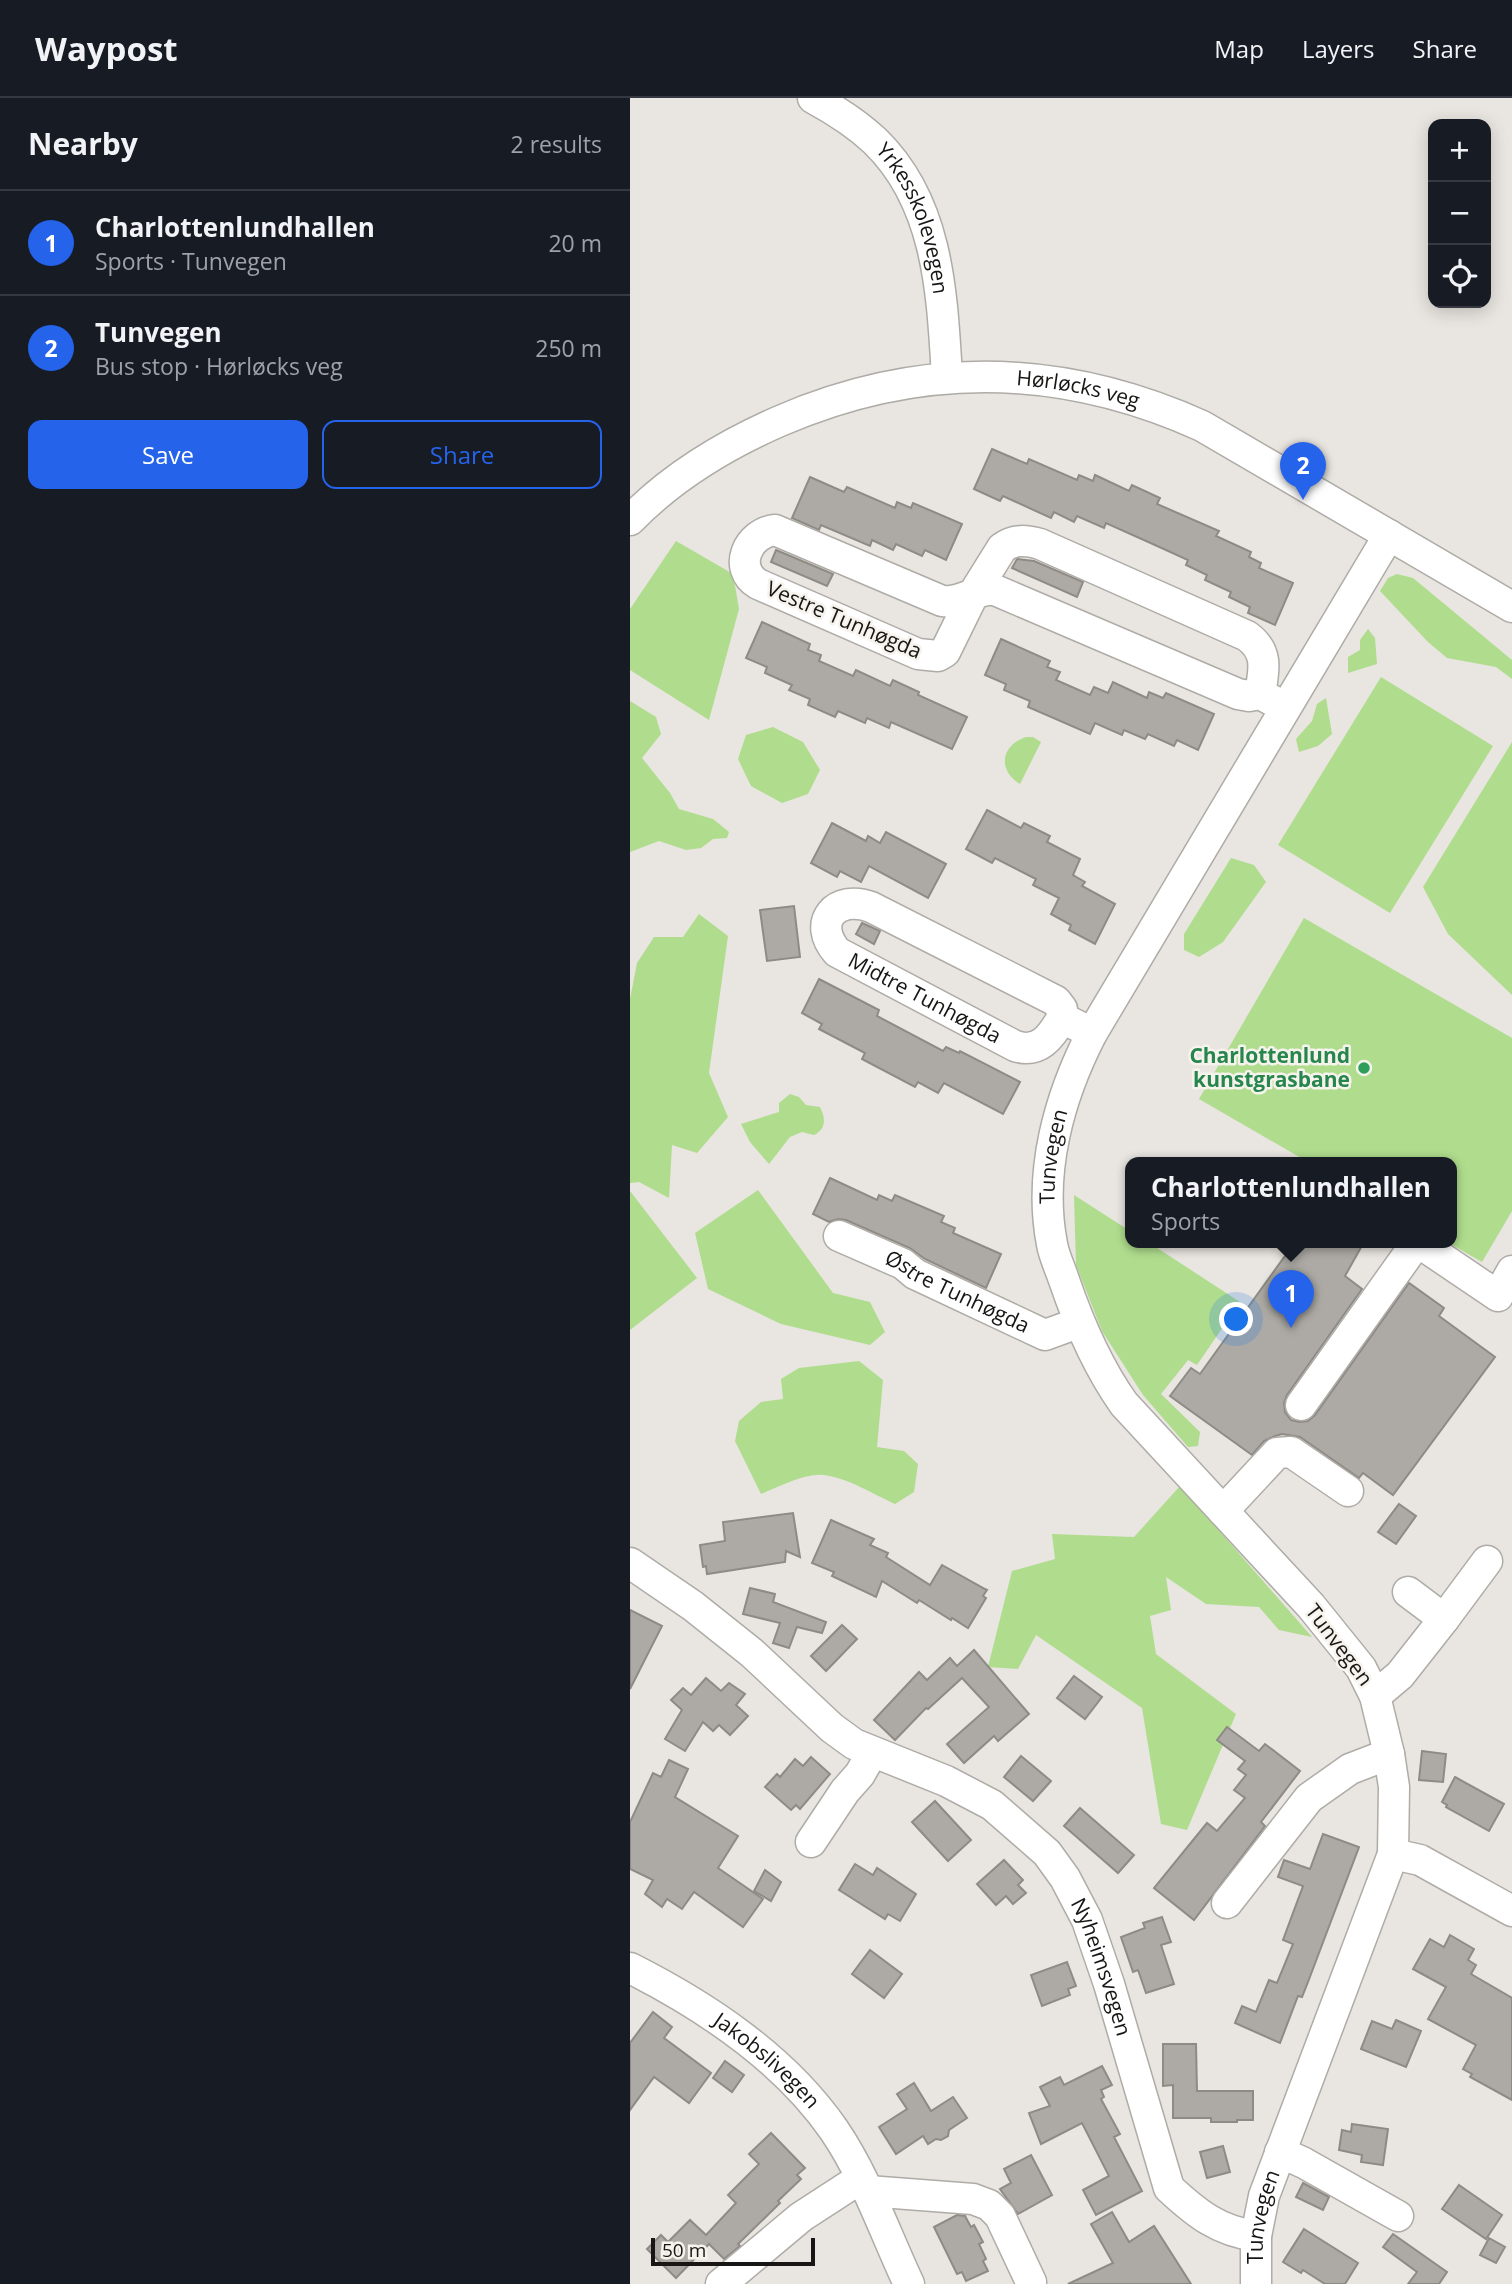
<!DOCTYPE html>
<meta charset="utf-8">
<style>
:root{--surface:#171b24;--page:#242831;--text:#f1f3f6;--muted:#9ea1a6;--line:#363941;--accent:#2563eb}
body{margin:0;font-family:"Open Sans",sans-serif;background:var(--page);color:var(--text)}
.controls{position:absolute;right:21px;top:21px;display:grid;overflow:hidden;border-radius:14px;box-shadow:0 4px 18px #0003}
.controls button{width:63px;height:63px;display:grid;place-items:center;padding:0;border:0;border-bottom:2px solid var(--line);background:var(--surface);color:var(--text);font:35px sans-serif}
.scale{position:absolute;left:21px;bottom:18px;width:164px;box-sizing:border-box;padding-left:7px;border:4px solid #171614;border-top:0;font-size:19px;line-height:24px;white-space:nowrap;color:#171614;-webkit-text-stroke:5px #f6f3ed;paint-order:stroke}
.you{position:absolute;left:607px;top:1222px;width:24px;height:24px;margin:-18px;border:5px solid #fff;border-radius:50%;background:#1a73e8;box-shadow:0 0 0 10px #1a73e833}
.badge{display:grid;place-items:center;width:46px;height:46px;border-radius:50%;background:var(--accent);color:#fff;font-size:23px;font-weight:700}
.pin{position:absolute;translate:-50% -58px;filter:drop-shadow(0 2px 4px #0008)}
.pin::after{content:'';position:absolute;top:37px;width:24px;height:21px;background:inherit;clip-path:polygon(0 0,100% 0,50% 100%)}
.popup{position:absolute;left:495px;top:1059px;width:332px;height:91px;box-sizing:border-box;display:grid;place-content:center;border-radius:14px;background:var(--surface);filter:drop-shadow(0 2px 5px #0005);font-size:23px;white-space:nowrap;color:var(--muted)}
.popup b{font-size:26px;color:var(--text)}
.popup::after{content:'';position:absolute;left:50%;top:100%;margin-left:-14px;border:14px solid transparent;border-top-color:var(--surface)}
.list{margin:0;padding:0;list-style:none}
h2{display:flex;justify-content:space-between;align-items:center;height:91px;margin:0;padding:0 28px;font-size:30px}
h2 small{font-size:23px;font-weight:400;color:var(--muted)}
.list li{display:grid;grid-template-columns:46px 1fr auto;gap:21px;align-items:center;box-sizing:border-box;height:105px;padding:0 28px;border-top:2px solid var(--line)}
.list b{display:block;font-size:26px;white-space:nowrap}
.list p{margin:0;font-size:23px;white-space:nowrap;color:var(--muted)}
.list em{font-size:23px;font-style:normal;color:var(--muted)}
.actions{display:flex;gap:14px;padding:21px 28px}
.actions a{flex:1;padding:16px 0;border:2px solid var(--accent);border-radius:14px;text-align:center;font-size:24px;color:var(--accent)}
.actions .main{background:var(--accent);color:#fff}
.icon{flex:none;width:38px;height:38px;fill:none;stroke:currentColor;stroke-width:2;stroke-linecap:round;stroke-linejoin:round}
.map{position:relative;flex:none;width:882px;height:2186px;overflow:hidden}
header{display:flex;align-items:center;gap:42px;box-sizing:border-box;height:98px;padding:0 35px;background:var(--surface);border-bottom:2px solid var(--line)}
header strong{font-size:33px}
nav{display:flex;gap:38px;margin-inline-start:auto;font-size:24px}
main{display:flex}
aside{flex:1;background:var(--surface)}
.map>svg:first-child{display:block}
</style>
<header>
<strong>Waypost</strong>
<nav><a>Map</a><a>Layers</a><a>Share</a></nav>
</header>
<main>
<aside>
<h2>Nearby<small>2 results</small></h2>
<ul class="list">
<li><span class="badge">1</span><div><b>Charlottenlundhallen</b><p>Sports · Tunvegen</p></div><em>20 m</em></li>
<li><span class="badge">2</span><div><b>Tunvegen</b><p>Bus stop · Hørløcks veg</p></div><em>250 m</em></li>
</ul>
<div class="actions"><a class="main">Save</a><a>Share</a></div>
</aside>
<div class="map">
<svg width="882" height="2186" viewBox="0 0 882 2186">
<rect width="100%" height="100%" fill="#e9e5e0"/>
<g fill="#afdd8d">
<path d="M46 443 103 476 109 511 79 622 0 572V511Z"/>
<path d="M767 476 783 480 882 562V581L866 569 817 560 798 544 750 493 758 480Z"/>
<path d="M738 531 745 540 747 566 718 575V559L730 552V542Z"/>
<path d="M751 579 863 648 760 815 648 747Z"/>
<path d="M696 600 702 636 688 648 669 654 666 641 682 623 687 606Z"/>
<path d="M0 603 26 619 31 636 12 660 40 695 49 711 83 721 99 734 97 740 83 741 71 750 56 752 29 743 0 754Z"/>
<path d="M143 629 173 644 190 672 178 696 152 705 121 688 108 661 116 637Z"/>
<path d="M396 639H403L411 644 390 686C367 672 371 647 396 639Z"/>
<path d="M882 644V897L818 836 793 789Z"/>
<path d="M601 760 624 767 636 784 593 844 569 859 554 852V836Z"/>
<path d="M69 816 98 838 79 975 98 1019 67 1055 42 1047 39 1100 9 1084 0 1085V901L7 865 24 839H53Z"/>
<path d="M674 820 882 940V1113L852 1164 817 1144H822V1064H678L569 1001Z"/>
<path d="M160 996 169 999 176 1007 190 1009C196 1021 196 1031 184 1037L172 1034 160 1039 139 1066 120 1044 111 1026 149 1014V1005Z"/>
<path d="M128 1092 203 1195 240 1204 255 1234 240 1247 151 1226 78 1191 65 1135Z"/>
<path d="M0 1093 67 1180 0 1232Z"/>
<path d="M444 1097 500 1133V1144H518L610 1204 567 1267 558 1262 531 1296 570 1334 568 1348 558 1349 513 1297 472 1233 446 1167Z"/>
<path d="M229 1263 253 1282 247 1349 274 1353 288 1366 284 1394 265 1406C243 1396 218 1380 194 1377 174 1375 149 1389 131 1396L105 1343 109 1323 131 1304 153 1301 151 1281 169 1270Z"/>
<path d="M550 1388 682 1539 649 1532 629 1509 576 1506 536 1479 541 1512 520 1518 526 1556 606 1616 557 1732 531 1726 512 1610 406 1537 388 1571 358 1569 382 1473 425 1461 422 1436 504 1439Z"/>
</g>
<g fill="#adaaa5" stroke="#8e8b86" stroke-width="2">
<path d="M362 351 397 366 399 361 447 382 449 377 463 383 465 377 499 393 502 387 530 400 527 406 589 433 586 438 621 454 619 459 631 465 629 470 663 485 645 527 618 515 620 509 599 499 601 494 575 482 577 477 556 467 558 462 525 447 476 425 474 430 447 418 444 424 424 414 421 420 373 398 370 403 344 391Z"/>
<path d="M180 379 214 394 217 389 265 410 267 404 281 410 283 405 332 426 316 462 295 452 292 458 266 446 263 452 242 442 240 448 191 427 189 432 162 420Z"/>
<path d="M146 452 203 476 197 488 141 464Z"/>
<path d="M387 461 404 463 453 484 447 499 382 470Z"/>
<path d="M132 524 180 546 178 552 191 557 189 563 223 578 226 572 260 588 263 582 289 594 288 597 337 619 322 651 261 624 259 630 237 620 235 625 208 613 205 619 178 607 180 601 159 592 162 587 135 575 137 569 116 560Z"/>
<path d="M371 541 420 563 417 569 430 574 426 582 460 597 464 589 478 595 483 584 517 600 519 594 533 600 536 595 584 616 568 652 547 642 544 648 518 636 515 641 494 632 492 637 465 625 460 636 398 609 400 603 374 592 376 586 355 577Z"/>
<path d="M357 712 391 730 394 725 420 738 417 744 450 761 443 777 455 784 452 788 485 806 465 846 439 832 441 827 421 816 429 800 403 787 406 781 365 760 362 765 336 751Z"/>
<path d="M202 725 236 743 238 738 250 745 256 734 316 766 298 800 239 768 231 784 210 773 207 779 181 765Z"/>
<path d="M164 808 170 859 137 863 130 812Z"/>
<path d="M232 825 250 833 244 846 226 836Z"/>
<path d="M189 881 249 912 247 918 313 953 316 949 329 955 330 953 390 984 373 1016 314 985 308 995 288 984 285 989 232 961 235 955 189 931 192 926 172 915Z"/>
<path d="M200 1080 247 1102 249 1097 262 1103 265 1097 314 1118 311 1124 325 1130 323 1135 371 1156 356 1190 295 1161 280 1150 216 1122 208 1121 199 1124 183 1116Z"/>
<path d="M665 1144H734L715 1178 732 1191 657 1297 654 1305 655 1314 661 1322 670 1324 678 1323 685 1317 779 1185 814 1210 809 1218 865 1259 763 1397 733 1375 729 1380 670 1339 652 1336 645 1338 634 1343 622 1357 540 1298 561 1270 570 1276Z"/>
<path d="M769 1406 786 1418 766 1446 748 1434Z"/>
<path d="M163 1415 170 1459 156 1453 155 1464 77 1476 76 1468 73 1469 70 1447 95 1443 93 1424Z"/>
<path d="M201 1422 244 1441 240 1447 258 1455 256 1459 300 1487 312 1467 355 1491 357 1492 353 1498 356 1500 338 1530 322 1520 321 1522 289 1502 287 1505 252 1483 246 1499 202 1478 204 1474 182 1465Z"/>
<path d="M120 1490 145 1496 143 1504 196 1524 192 1535 167 1529 159 1550 143 1545 150 1525 113 1516Z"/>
<path d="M0 1512 32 1528 0 1591Z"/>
<path d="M212 1527 227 1541 196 1573 181 1558Z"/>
<path d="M344 1552 399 1616 368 1643 364 1638 334 1665 317 1646 359 1609 332 1580 298 1611 296 1610 265 1642 244 1622 289 1574 297 1582 320 1560 327 1568Z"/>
<path d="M444 1578 472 1599 455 1621 427 1600Z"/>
<path d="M76 1580 91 1593 99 1585 115 1596 106 1607 118 1618 100 1637 89 1627 83 1633 73 1624 55 1653 35 1641 52 1612 41 1602 53 1590 61 1597Z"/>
<path d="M597 1629 629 1653 635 1646 670 1673 631 1724 635 1728 564 1822 524 1790 577 1725 587 1733 615 1700 604 1692 616 1677 608 1671 615 1663 587 1642Z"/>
<path d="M792 1653 816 1656 813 1684 789 1682Z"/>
<path d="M391 1658 421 1683 403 1703 374 1679Z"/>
<path d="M181 1659 200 1676 170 1711 166 1707 161 1712 135 1689 147 1676 150 1679 165 1661 173 1668Z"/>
<path d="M39 1662 58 1671 45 1699 108 1738 88 1770 133 1801 113 1829 64 1794 52 1811 37 1801 32 1809 15 1796 23 1782 0 1771V1724L23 1675 31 1679Z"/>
<path d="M825 1679 874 1706 859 1733 816 1709 817 1707 812 1704Z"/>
<path d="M305 1703 341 1742 318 1763 282 1724Z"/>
<path d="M450 1710 504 1757 488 1775 434 1728Z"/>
<path d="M693 1736 729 1749 678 1884 672 1899 668 1898 650 1945 605 1925 612 1908 626 1914 639 1882 647 1885 663 1846 653 1842 673 1788 648 1779 654 1762 680 1771Z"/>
<path d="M374 1762 393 1782 388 1787 396 1795 383 1806 376 1798 366 1807 347 1786Z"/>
<path d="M225 1766 243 1777 247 1770 286 1796 270 1823 258 1816 255 1821 209 1792Z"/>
<path d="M135 1772 151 1784 141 1803 124 1793Z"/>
<path d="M532 1819 541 1844 531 1847 544 1886 516 1895 508 1872 503 1874 491 1839 515 1830 513 1825Z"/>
<path d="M820 1837 844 1851 838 1862 846 1867 841 1876 882 1900V2002L840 1979 842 1976 833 1971 846 1947 798 1921 816 1889 783 1871 800 1841 814 1849Z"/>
<path d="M240 1852 272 1876 254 1900 222 1876Z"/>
<path d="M437 1864 446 1888 438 1891 440 1897 412 1908 401 1877Z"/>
<path d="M23 1914 42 1929 34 1940 81 1975 59 2005 24 1979 0 2012V1945Z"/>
<path d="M766 1922 791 1933 776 1969 731 1951 742 1923 762 1931Z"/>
<path d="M533 1946H566L567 1993H623V2022H607V2024H581V2020H543V1987L533 1988Z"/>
<path d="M95 1963 114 1977 102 1994 83 1980Z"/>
<path d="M472 1968 482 1987 471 1992 474 1999 471 2001 490 2036 484 2039 512 2093 466 2117 453 2092 479 2078 452 2025 411 2046 399 2015 420 2008 410 1989 430 1979 434 1987Z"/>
<path d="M284 1985 301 2013 323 1999 337 2020 319 2032 318 2038 311 2042 306 2041 298 2046 293 2038 266 2056 249 2029 277 2011 267 1996Z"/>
<path d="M722 2026 758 2031 753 2067 731 2064 732 2057 709 2052 712 2032 721 2034Z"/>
<path d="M141 2035 175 2070 167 2077 171 2081 148 2103 150 2105 108 2146 110 2148 94 2161 79 2146 46 2180 17 2151 31 2137 38 2144 60 2122 76 2137 106 2105 98 2097 129 2066 119 2056Z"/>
<path d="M593 2048 600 2074 577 2080 570 2054Z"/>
<path d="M401 2057 422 2097 388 2116 370 2091 381 2085 374 2071Z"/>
<path d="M673 2085 699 2099 693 2112 666 2099Z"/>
<path d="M829 2087 872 2117 856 2141 812 2111Z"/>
<path d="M482 2114 499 2144 524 2128 561 2186H438L483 2165 461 2126Z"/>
<path d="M327 2117 335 2118 341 2129 344 2127 353 2144 349 2146 356 2161 353 2163 358 2173 336 2183 332 2174 327 2176 304 2129Z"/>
<path d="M674 2131 728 2165 715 2186H695L673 2172 671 2175 653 2164Z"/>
<path d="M763 2136 817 2174 809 2186H778L787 2174 753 2149Z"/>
<path d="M859 2140 875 2149 866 2165 850 2157Z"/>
</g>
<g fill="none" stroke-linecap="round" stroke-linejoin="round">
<defs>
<g id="minor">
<path id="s1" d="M183 0C205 12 227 26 245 43 309 105 312 196 317 279"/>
<path id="s2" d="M0 422C42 379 95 347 150 323 291 262 432 265 572 328L882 509"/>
<path d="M630 596C634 572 639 554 617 538L410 446C396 442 384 441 372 450L344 495 315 554 308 558 288 556 128 486C102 470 118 435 145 432L312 503C331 506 346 490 365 492L608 596 619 598 630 596 655 609"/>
<path id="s3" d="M432 920V911L426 903 241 809C206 796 181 824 207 854L385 948C409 956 421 939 432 920L462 935"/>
<path id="s4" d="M209 1138 273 1166 285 1176 415 1237 448 1225"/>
<path d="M788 1144 868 1198 882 1173"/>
<path d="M671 1307 787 1144"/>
<path d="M593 1413 647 1355 661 1354 718 1393"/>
<path id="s5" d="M0 1465 63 1508 122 1555 202 1630 224 1646 316 1683 362 1707 417 1755 435 1780 457 1822 479 1886 539 2090C566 2115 588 2133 626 2138"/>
<path d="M814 1521 857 1463"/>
<path d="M745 1598 770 1577 814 1521 778 1494"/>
<path d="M181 1744 215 1693 230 1676 242 1655"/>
<path d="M763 1756 790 1762 882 1813"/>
<path d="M597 1805 679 1700 720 1671 759 1656"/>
<path id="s6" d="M0 1870C77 1909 154 1960 204 2032 236 2079 255 2135 279 2186"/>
<path d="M650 2054 674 2065 768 2118"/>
<path d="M238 2093 343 2101 359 2107 370 2118 401 2184"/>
<path d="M91 2186 171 2119 231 2080"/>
<path id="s7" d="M626 2186V2138L634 2098 763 1756 764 1689 759 1656 745 1598 731 1570 681 1508 494 1306C467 1268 449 1226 434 1182 430 1170 424 1158 422 1146 408 1074 429 999 462 935L759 437"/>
</g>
</defs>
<use href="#minor" stroke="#afaca7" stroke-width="33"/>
<use href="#minor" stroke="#fff" stroke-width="30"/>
</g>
<circle fill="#2e9e5b" stroke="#f6f3ed" stroke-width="2.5" cx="734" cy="970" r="7"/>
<g text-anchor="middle" stroke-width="5" stroke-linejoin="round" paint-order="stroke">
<g font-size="21" fill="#171614" stroke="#f6f3ed">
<text dy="7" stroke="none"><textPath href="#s1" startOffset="164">Yrkesskolevegen</textPath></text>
<text dy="7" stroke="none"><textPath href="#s2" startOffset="486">Hørløcks veg</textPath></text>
<text transform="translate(214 522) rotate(23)" y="7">Vestre Tunhøgda</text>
<text dy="7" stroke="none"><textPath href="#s3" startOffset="411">Midtre Tunhøgda</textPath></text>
<text dy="7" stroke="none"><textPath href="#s7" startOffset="1265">Tunvegen</textPath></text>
<text dy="7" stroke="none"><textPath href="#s4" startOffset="131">Østre Tunhøgda</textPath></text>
<text transform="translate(709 1547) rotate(53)" y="7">Tunvegen</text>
<text dy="7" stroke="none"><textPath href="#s5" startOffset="640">Nyheimsvegen</textPath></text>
<text dy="7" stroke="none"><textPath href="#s6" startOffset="166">Jakobslivegen</textPath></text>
<text dy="7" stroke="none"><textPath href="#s7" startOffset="68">Tunvegen</textPath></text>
</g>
<g font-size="21" font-weight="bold" fill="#27864d" stroke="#f6f3ed" text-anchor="end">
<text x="720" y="965">Charlottenlund<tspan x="720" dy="24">kunstgrasbane</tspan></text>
</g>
</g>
</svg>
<div class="controls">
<button>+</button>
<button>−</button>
<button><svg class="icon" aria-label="locate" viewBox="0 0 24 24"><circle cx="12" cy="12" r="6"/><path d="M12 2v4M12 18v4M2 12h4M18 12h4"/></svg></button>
</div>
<div class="scale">50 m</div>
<div class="you"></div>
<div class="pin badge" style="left:661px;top:1230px">1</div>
<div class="popup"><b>Charlottenlundhallen</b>Sports</div>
<div class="pin badge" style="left:673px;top:402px">2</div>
</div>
</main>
